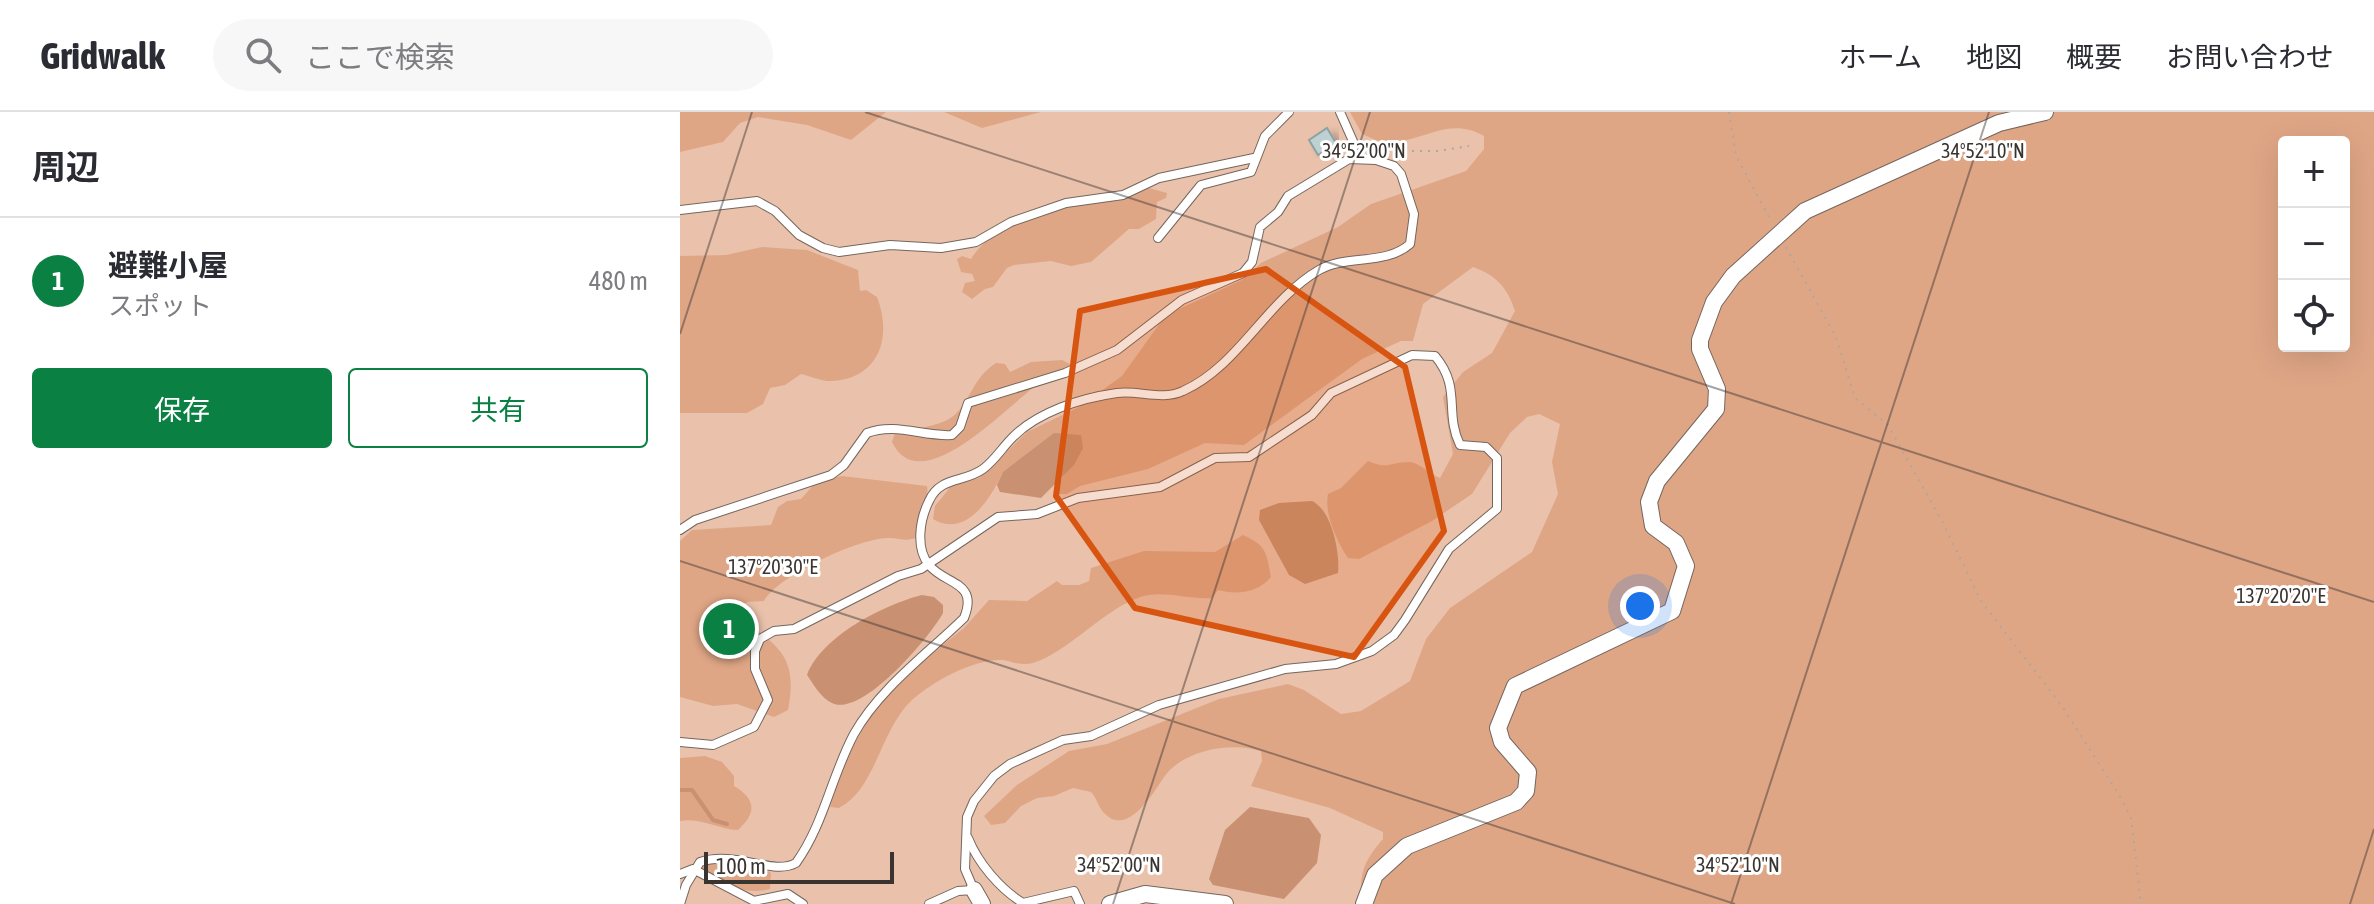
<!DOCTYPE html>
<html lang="ja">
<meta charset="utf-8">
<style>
:root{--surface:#fff;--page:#f7f7f7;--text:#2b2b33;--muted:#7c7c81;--line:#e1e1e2;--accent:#0b8043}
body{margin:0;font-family:"Asap Condensed","Noto Sans JP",sans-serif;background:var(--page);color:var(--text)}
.controls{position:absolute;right:24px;top:24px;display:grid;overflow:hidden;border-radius:8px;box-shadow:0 8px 32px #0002}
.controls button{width:72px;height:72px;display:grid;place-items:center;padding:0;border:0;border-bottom:2px solid var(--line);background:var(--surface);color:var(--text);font:40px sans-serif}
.scale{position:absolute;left:24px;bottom:20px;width:190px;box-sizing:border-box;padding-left:8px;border:4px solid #3a3430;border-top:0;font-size:22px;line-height:28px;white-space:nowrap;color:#3a3430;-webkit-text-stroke:6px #fff;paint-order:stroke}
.you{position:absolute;left:960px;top:494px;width:28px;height:28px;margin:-20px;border:6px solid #fff;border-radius:50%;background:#1a73e8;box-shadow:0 0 0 12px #1a73e833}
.badge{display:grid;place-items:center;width:52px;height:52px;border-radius:50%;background:var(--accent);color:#fff;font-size:26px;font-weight:700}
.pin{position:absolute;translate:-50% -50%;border:4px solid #fff;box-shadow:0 2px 8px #0006}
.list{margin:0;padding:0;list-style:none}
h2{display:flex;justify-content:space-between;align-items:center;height:104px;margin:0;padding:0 32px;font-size:34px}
h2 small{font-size:26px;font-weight:400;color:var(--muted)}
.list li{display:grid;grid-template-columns:52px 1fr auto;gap:24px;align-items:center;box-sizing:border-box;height:128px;padding:0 32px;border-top:2px solid var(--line)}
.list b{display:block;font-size:30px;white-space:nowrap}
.list p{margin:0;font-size:26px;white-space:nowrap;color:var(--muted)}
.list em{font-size:26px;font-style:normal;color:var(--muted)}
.actions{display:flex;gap:16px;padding:24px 32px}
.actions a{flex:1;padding:18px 0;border:2px solid var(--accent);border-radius:8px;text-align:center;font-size:28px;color:var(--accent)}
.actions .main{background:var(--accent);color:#fff}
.icon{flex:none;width:44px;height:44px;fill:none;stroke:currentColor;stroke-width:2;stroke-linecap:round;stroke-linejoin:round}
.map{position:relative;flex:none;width:1694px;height:792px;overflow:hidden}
header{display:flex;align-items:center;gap:48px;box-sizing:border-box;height:112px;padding:0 40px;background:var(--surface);border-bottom:2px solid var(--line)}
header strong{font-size:38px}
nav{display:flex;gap:44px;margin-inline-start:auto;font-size:28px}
.search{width:560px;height:72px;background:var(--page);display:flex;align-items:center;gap:20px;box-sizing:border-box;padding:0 28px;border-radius:44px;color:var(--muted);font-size:30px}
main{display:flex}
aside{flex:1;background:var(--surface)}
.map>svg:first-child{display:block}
</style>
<header>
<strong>Gridwalk</strong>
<div class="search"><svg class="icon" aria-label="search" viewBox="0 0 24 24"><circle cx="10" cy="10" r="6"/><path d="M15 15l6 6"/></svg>ここで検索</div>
<nav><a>ホーム</a><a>地図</a><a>概要</a><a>お問い合わせ</a></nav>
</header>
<main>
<aside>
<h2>周辺<small></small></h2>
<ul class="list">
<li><span class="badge">1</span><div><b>避難小屋</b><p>スポット</p></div><em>480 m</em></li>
</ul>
<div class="actions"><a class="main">保存</a><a>共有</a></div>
</aside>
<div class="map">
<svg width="1694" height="792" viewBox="0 0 1694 792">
<defs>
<filter id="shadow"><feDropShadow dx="8" dy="4.5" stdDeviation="4" flood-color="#0004"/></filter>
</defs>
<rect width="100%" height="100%" fill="#f0e0d8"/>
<path fill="#eac2ab" d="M0 0H870L945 342 709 792H0Z"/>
<g fill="#dfa686" fill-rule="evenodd">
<path d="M0 0H206L171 28 127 13 78 5 60 11 43 30 0 40Z"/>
<path d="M264 0H361L302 16Z"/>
<path d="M670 0H1694V792H694L681 780C680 757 688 744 703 727V720L650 696 571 674 582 649 581 639C553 630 509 637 488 660 477 673 450 728 424 701 418 695 417 686 411 680L393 676 374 684 357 686 341 694 325 711 311 713 304 704 337 673 389 639 427 632 539 587 608 572 624 578 661 602 681 599 730 569 746 527 770 496 852 440 878 382 872 350 880 312 859 302 847 305 830 321 792 382 752 409 679 447 668 446C657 430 644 401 648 382L661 376 688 349C708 358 710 350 729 350 740 351 750 362 760 366L773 342 763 285 783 260 812 241 835 199C827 175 817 164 793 155L743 192 733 229H721L682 247 564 333 525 331 468 357 400 374 387 382H377C379 368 383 362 394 353L323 360C311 386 286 427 253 407L255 394 273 372 299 366 347 320 399 295 442 264 480 211 499 197 562 168 581 151 658 115 691 92 786 59 804 37V24C768 3 743 31 706 30 698 30 689 25 682 22ZM1604 30H1664V234H1604Z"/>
<path d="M469 76 487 81 486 86 477 90 476 107 459 117H449L411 150 391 154 371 149 334 153 327 156 313 175 305 177 292 187 282 180 285 171 295 169 292 162 281 160 277 147 282 144 291 147C320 98 418 89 469 76Z"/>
<path d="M82 135 127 138 178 158 180 179 186 178 197 185C212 223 201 266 152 269 143 270 130 264 121 262L105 273 90 276 83 292 67 301H0V144L46 143Z"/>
<path d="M382 248 390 252 389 258C379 262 368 266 360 271 330 290 241 391 212 330L215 321C231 317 258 315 272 305 290 292 291 267 316 251L325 252 330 260 351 250Z"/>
<path d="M162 364 247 374C250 391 236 405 238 425 225 431 219 425 207 426 177 427 98 464 84 489L67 490 51 502 58 523 78 519C110 542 115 560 108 598L94 605 57 592 33 594 0 585V429L12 418 91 413 98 395 107 389 121 387 136 370Z"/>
<path d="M563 423C587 434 586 440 591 465 578 481 557 483 538 478L532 486C506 488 480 476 455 487 421 501 386 541 353 551 342 554 333 550 323 548 295 546 253 569 232 588 200 618 196 677 159 696L150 695 166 647 193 599 245 547 284 516 309 488 347 489 377 469 382 473H399L409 469 411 456 464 439 535 440Z"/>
<path d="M25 644 42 650 54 664V674C76 687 77 701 58 718 37 717 21 705 0 709V646Z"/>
<path d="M34 748 81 755 91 761 90 777C64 784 41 772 20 756Z"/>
</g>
<g fill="#c99171">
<path d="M374 321 401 323 403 336 394 353 361 386 320 380 317 373 323 360Z"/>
<path d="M632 389C652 398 660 441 658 461L625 472 609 463 579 408 580 398 599 391Z"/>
<path d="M242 483 254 485 263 493V501C250 525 182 606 152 591 141 586 134 573 127 563 142 524 203 493 242 483Z"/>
<path d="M570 695 629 706 641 723 637 751 604 787 533 773 529 767 545 718Z"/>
</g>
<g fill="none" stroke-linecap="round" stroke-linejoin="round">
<path stroke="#c99171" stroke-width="4" d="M0 678H12L33 708 47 712"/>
</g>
<path fill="#bdd1d3" stroke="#8ea1a3" stroke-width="2" filter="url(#shadow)" d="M647 16 656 31 638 43 629 28Z"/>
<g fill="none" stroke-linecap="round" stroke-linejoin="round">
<defs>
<g id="service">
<path d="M660 0 680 45"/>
<path d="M0 98 77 89 95 99 119 123 143 136 159 140 210 133 261 136 296 130 331 110 386 91 443 83 479 66 574 46"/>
<path d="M478 126 521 73 571 60 585 24 609 0"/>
<path d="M0 418 15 408 151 363 164 353 187 321C216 310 243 325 272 323L280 315 288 291 385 261 437 238 502 188 563 161 572 150 580 115 598 100 608 84 669 47 696 48 714 54 721 62 734 102 730 132C705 154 667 142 639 158 586 189 559 254 503 279 482 289 459 278 437 281 401 286 357 300 332 326 322 336 315 348 303 357 284 371 260 364 249 389 240 407 235 436 249 453 265 473 299 469 284 506 247 542 199 577 174 622 151 665 144 712 116 751 93 764 55 738 20 750L6 773 0 792"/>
<path d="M0 630 33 633 74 615 88 588 75 557V539L80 527 94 519 114 517 218 464 241 457 318 405 357 402 398 386 480 375 535 346 569 345 632 303 651 281 732 243 755 244C782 276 764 300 780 333L806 335 817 346V397L769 437 725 508 714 523 692 539 656 552 605 557 479 593 411 624 383 628 330 652 314 664 294 689 287 705 285 757 294 778 278 779 249 792"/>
<path d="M288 726C298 751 320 777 343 791L394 779 400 792"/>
<path d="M0 762 13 757 74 789 108 782 123 792"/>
</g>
<g id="minor">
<path d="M294 778 302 792"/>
<path d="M430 792 465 782 545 792"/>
<path d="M684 792 695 763 727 734 836 690 846 679 848 660 822 630 818 616 835 574 992 499 1006 454 996 431 973 414 969 390 977 369 1036 297 1037 277 1020 237V228L1034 190 1053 164 1125 99 1319 11 1365 0"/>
</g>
</defs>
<use href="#service" stroke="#74665e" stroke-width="10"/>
<use href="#minor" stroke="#74665e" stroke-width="18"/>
<g stroke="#b1a59e" stroke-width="2" stroke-dasharray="2 6" stroke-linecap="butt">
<path d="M1049 0 1056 44 1091 109"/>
<path d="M708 39H758L789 34"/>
<path d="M1106 135 1156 225 1175 286 1208 313 1263 411 1301 489 1382 594 1441 686 1451 706 1461 792"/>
</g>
<use href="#service" stroke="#fff" stroke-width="8"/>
<use href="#minor" stroke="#fff" stroke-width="16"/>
</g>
<path fill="#d75510" fill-opacity="0.2" stroke="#d75510" stroke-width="6" stroke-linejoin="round" d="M586 157 725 255 764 419 674 545 455 496 376 384 400 199Z"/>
<path fill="none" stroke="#3a3430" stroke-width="2" stroke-opacity="0.45" d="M185 0 1694 490M0 222 72 0M0 449 1055 792M433 792 690 0M1051 792 1309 0M1670 792 1694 717"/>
<g font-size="20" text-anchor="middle" fill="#3a3430" stroke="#fff" stroke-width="6" stroke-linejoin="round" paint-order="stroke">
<text x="684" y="46">34°52'00"N</text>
<text x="1303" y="46">34°52'10"N</text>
<text x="93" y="462">137°20'30"E</text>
<text x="1601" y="491">137°20'20"E</text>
<text x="439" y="760">34°52'00"N</text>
<text x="1058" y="760">34°52'10"N</text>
</g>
</svg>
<div class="controls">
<button>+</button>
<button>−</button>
<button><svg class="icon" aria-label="locate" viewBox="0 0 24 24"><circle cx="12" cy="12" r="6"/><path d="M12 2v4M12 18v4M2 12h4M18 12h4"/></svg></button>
</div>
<div class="scale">100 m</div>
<div class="you"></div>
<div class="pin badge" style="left:49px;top:517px">1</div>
</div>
</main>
